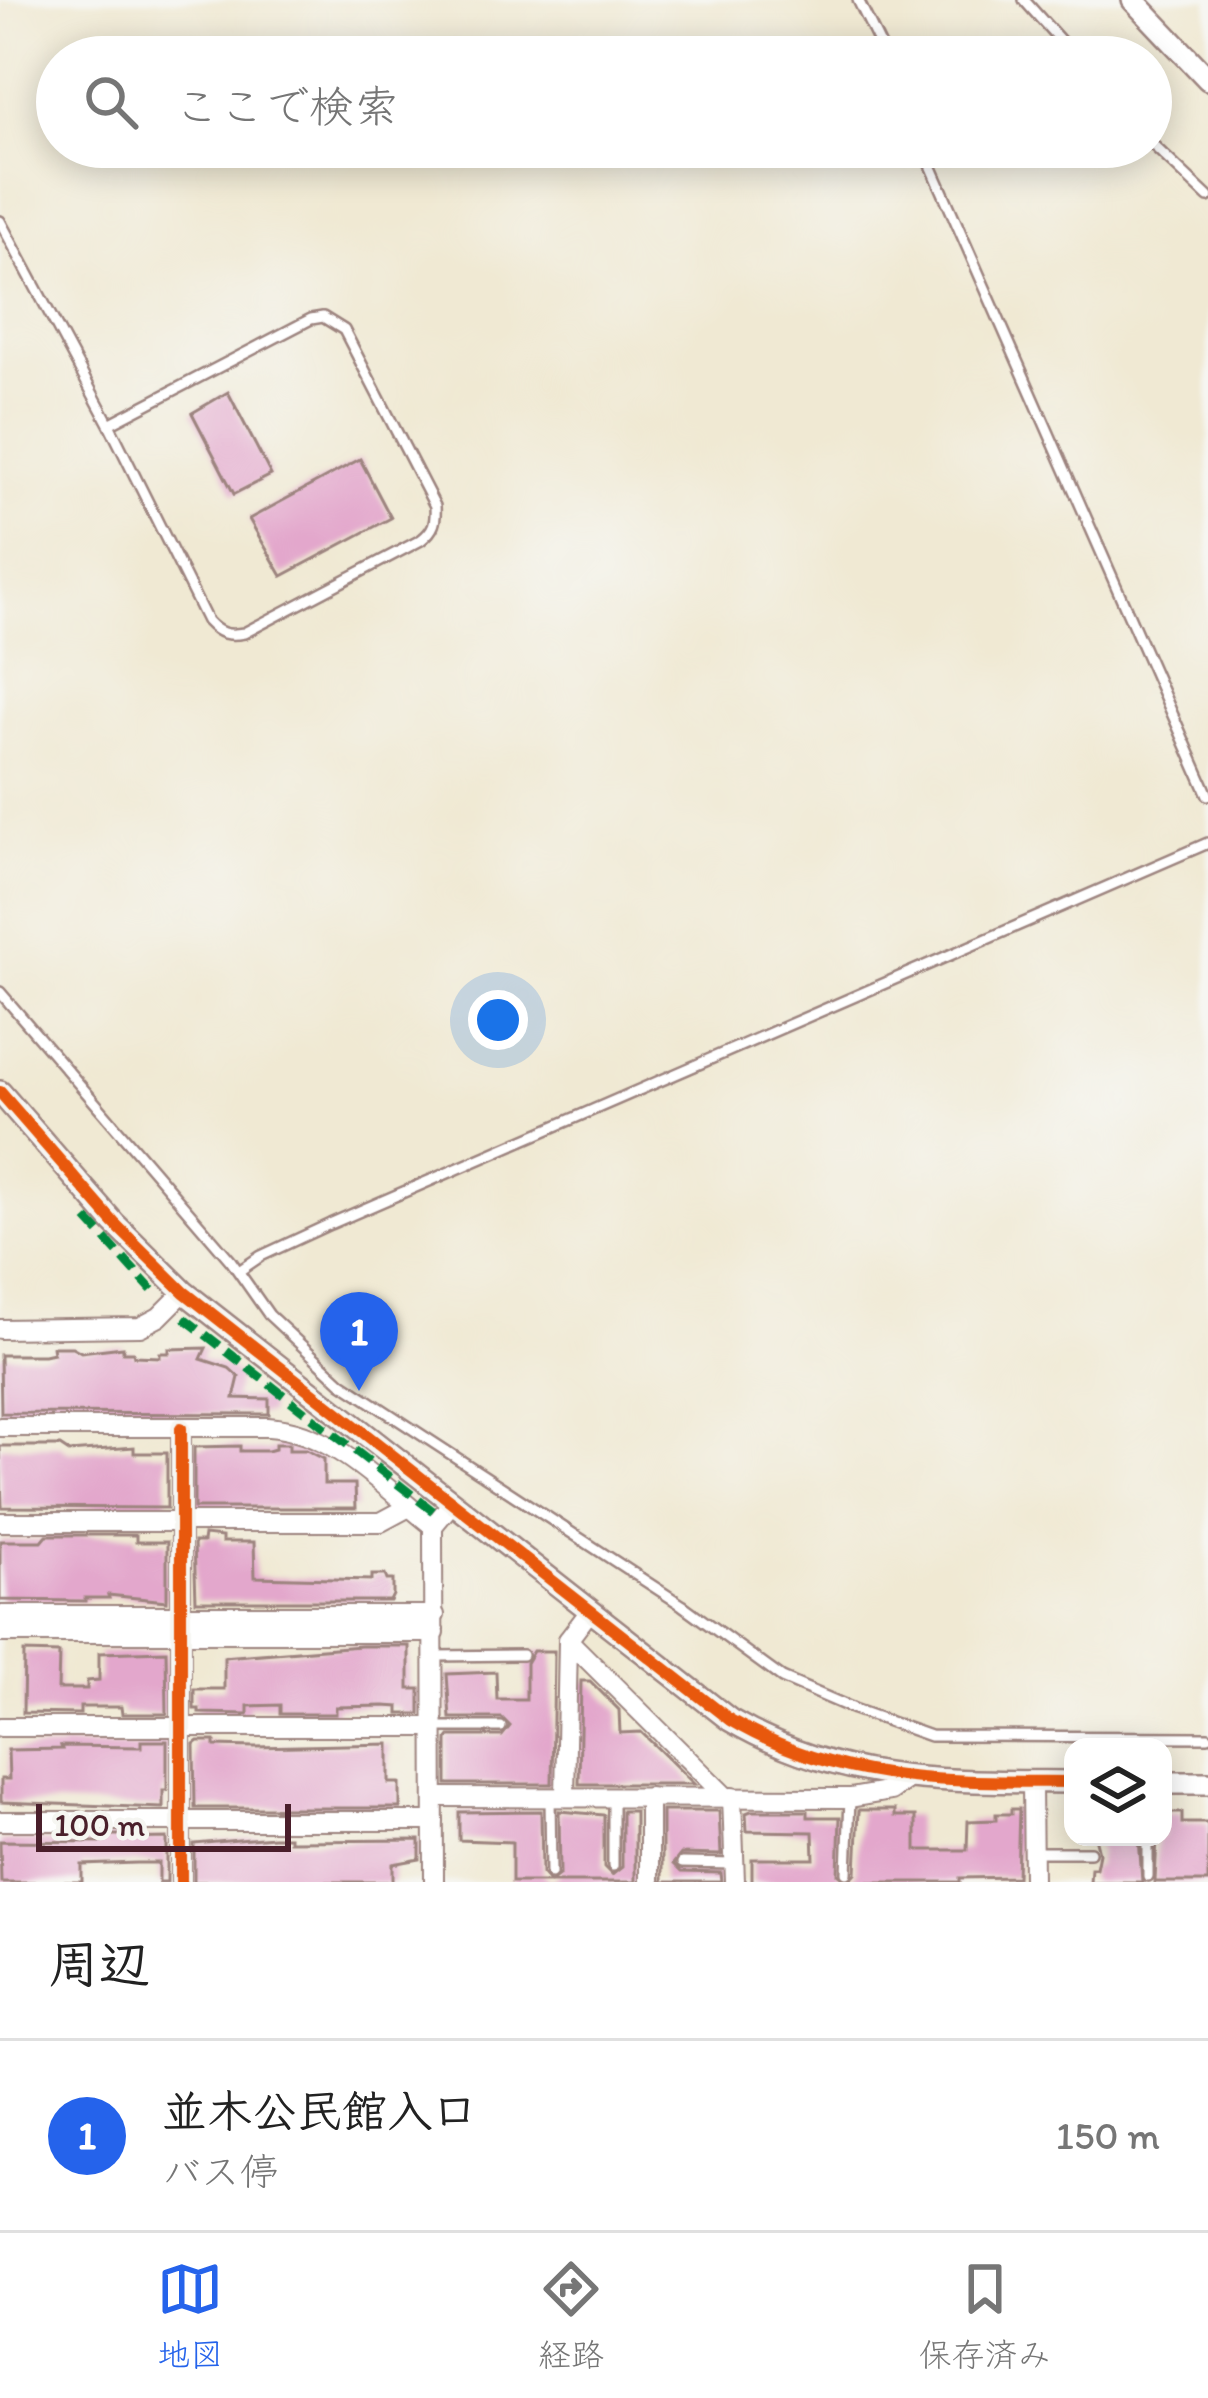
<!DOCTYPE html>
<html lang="ja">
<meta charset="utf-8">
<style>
:root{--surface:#fff;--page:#f6f6f6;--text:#222;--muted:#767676;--line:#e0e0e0;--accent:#2563eb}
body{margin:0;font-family:Itim,"Klee One",sans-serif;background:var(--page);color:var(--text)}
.controls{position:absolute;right:36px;bottom:36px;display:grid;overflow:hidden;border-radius:24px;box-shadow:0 6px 30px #0003}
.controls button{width:108px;height:108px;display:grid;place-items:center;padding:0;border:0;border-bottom:3px solid var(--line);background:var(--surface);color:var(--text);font:60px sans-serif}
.scale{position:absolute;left:36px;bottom:30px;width:255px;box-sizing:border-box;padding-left:12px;border:6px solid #4a1f2b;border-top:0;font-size:33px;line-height:42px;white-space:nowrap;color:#4a1f2b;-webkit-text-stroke:9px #f6f6f2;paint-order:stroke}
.you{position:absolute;left:498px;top:1020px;width:42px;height:42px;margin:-30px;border:9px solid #fff;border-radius:50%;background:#1a73e8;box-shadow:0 0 0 18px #1a73e833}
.badge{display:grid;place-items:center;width:78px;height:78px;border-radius:50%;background:var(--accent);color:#fff;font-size:39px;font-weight:700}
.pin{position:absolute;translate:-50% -99px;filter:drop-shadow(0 3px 6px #0008)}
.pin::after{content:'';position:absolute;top:63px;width:42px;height:36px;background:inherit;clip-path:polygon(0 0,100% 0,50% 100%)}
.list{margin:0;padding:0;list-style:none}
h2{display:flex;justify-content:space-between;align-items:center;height:156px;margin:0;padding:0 48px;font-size:51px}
h2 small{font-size:39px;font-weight:400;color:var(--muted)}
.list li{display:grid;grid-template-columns:78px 1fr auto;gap:36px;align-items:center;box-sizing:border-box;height:192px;padding:0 48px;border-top:3px solid var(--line)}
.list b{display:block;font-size:45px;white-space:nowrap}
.list p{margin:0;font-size:39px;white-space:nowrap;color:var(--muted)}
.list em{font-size:39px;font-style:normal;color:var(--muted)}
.icon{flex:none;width:66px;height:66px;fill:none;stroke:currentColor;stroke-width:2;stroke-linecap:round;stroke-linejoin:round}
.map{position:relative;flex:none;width:1208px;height:1882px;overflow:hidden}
.search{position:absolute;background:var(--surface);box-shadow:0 6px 30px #0003;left:36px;right:36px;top:36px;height:132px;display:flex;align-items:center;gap:30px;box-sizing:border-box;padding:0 42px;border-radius:66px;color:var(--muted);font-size:45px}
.sheet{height:348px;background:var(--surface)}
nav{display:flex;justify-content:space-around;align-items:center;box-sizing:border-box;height:168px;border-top:3px solid var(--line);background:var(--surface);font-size:33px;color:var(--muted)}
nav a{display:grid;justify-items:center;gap:6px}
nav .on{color:var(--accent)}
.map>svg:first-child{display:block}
</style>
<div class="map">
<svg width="1208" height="1882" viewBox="0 0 1208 1882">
<rect width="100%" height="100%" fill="#f6f6f2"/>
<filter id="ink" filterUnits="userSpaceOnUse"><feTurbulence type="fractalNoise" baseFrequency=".00833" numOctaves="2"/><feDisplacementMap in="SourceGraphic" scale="24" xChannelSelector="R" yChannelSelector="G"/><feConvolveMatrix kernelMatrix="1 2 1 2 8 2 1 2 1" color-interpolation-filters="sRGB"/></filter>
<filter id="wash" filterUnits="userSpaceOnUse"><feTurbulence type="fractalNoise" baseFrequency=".004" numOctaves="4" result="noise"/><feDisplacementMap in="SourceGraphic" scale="48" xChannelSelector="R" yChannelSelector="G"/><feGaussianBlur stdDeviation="2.7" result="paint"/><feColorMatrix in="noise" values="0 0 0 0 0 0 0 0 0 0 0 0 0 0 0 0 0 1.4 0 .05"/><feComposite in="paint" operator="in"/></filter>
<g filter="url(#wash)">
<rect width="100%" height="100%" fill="#f0e9d3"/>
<g id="blocks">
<g fill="#e3a7cc">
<path d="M228 392 271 475 234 494 192 413Z"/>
<path d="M360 459 391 518 282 576 249 519Z"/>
<path d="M52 1347H72L81 1352 123 1347V1352H133L134 1356 160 1357V1353H169V1349L206 1348 201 1359 229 1368 239 1377 234 1398 269 1399V1414L1 1413 0 1355H44L53 1353Z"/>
<path d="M275 1444H289V1450H306L324 1459V1484H355L356 1508H194V1447L240 1446V1451H268L275 1449Z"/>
<path d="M0 1446H60L69 1452 134 1447V1453H167V1508L2 1507Z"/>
<path d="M47 1535H136V1542H167V1601L108 1595 109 1598H85V1601L0 1600V1541H42Z"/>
<path d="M204 1535 222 1537V1542H254L255 1577 372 1580V1575H385L387 1580H393V1595L390 1601H196L194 1542H203Z"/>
<path d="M360 1646H409V1689H420V1714H399V1707L384 1706 336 1707V1714H280V1705L248 1706V1714L199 1713V1709H194V1689H224V1657Z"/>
<path d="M166 1651 167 1714H122L121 1707H80V1714L23 1713 24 1652 59 1653 58 1689H87V1681L99 1680V1653Z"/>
<path d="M533 1651H554L552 1784H447V1740L450 1736H502L510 1726 502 1718H450L447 1674 496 1672 497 1699H526V1663Z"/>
<path d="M581 1681H590L619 1710 620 1733 641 1732 694 1784H579Z"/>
<path d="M141 1741H167V1790H163V1808L1 1802V1779H9L8 1750 62 1749 61 1746 141 1747Z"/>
<path d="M198 1741H215V1746L255 1747 389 1744V1783H400V1808H195L194 1744Z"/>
<path d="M1011 1809H1019L1017 1877 960 1878V1882H752V1859H814L813 1832 747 1831 746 1813 751 1811H808V1817H840L838 1874 848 1882 856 1873 859 1810H895V1816H916V1850H967L968 1821 996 1820V1814H1011Z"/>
<path d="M541 1811 542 1873 550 1882 560 1874 559 1811 604 1815V1867L612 1875 622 1867V1811H635V1882H512V1842L459 1840V1812Z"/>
<path d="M662 1811H719L721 1855 681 1854 673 1864 681 1872 721 1873 722 1882H662Z"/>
<path d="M1163 1813H1182V1823H1208V1882H1155L1157 1837H1163Z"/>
<path d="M105 1835H123V1839L167 1838V1882H159V1863H137L82 1865V1882H1L0 1841 105 1842Z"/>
<path d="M273 1837H289V1841L420 1840V1859L393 1864V1882H194V1844Z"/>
<path d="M1095 1837H1139L1142 1882H1090L1091 1868H1096L1099 1853Z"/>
</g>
</g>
</g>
<g filter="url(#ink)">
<use href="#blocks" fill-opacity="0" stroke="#9d847f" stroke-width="3"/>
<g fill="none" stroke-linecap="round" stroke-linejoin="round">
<defs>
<g id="service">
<path d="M858 0 886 57"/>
<path d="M1024 0 1075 57"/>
<path d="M1151 143 1208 197"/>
<path d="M923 147 1208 795"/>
<path d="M0 221 109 424 207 621C219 634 227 636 244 633L421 540C434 530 436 522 435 506L344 330 323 317 311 319 109 424"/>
<path d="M0 992 231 1261 269 1315 342 1383 682 1605 782 1678 854 1709 930 1736 1208 1737"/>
<path d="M239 1271 261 1256 330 1224 1208 843"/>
<path d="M435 1656 522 1655"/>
<path d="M434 1727H501"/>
<path d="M550 1798 551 1873"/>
<path d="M1033 1852H1090"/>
<path d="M682 1863 735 1864"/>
<path d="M613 1866V1799"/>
<path d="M847 1873 850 1798"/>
<path d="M1148 1876V1837"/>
</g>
<g id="minor">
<path d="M0 1329 140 1327 159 1317 184 1292"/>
<path d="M0 1427H268C334 1431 383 1487 433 1526"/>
<path d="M0 1522H381L409 1507"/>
<path d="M590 1611 568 1640 727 1798"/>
<path d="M0 1615H435"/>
<path d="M0 1633H435"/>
<path d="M0 1727H434"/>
<path d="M1032 1782 1033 1882"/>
<path d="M435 1797 850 1798 891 1791 908 1779"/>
<path d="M565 1797 568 1640"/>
<path d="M649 1797V1882"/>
<path d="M732 1797 735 1882"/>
<path d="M0 1821H434"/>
<path d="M181 1882V1428"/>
<path d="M434 1882 433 1526 452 1503"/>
</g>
<g id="tertiary">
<path d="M1133 0 1208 79"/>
<path d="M0 1092 114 1223 184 1292 730 1720C842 1786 947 1781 1073 1782"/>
<path d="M1163 1783H1208"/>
</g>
</defs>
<use href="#service" stroke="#9d847f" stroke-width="14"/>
<use href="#minor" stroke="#9d847f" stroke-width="22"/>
<use href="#tertiary" stroke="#9d847f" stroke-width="26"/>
<use href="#service" stroke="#fff" stroke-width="9"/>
<use href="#minor" stroke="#fff" stroke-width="18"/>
<use href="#tertiary" stroke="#fff" stroke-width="21"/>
<g stroke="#00873e" stroke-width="9" stroke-dasharray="18 9" stroke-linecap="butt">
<path d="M87 1219 152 1290"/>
<path d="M184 1318 433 1511"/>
</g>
<defs>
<g id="cycleway">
<path d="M0 1092 114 1223 184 1292 730 1720C842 1786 947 1781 1073 1782"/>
<path d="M181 1882V1428"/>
</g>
</defs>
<use href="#cycleway" stroke="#f6f6f2" stroke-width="20"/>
<use href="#cycleway" stroke="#e8590c" stroke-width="12"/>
</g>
</g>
</svg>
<div class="controls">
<button><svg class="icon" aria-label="layers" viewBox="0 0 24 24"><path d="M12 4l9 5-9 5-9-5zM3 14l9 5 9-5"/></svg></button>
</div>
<div class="scale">100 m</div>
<div class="you"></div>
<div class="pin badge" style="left:359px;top:1391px">1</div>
<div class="search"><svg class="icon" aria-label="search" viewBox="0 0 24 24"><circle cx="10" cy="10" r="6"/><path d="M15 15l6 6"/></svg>ここで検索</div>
</div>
<section class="sheet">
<h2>周辺<small></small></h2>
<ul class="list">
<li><span class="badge">1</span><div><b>並木公民館入口</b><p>バス停</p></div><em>150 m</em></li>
</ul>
</section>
<nav>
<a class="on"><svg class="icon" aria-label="map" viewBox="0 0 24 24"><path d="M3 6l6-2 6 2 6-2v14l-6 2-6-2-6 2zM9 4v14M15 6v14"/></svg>地図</a>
<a><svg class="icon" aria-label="directions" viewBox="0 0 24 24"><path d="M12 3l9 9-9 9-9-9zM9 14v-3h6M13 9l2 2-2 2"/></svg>経路</a>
<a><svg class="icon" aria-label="saved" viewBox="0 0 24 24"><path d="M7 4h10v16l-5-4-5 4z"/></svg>保存済み</a>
</nav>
